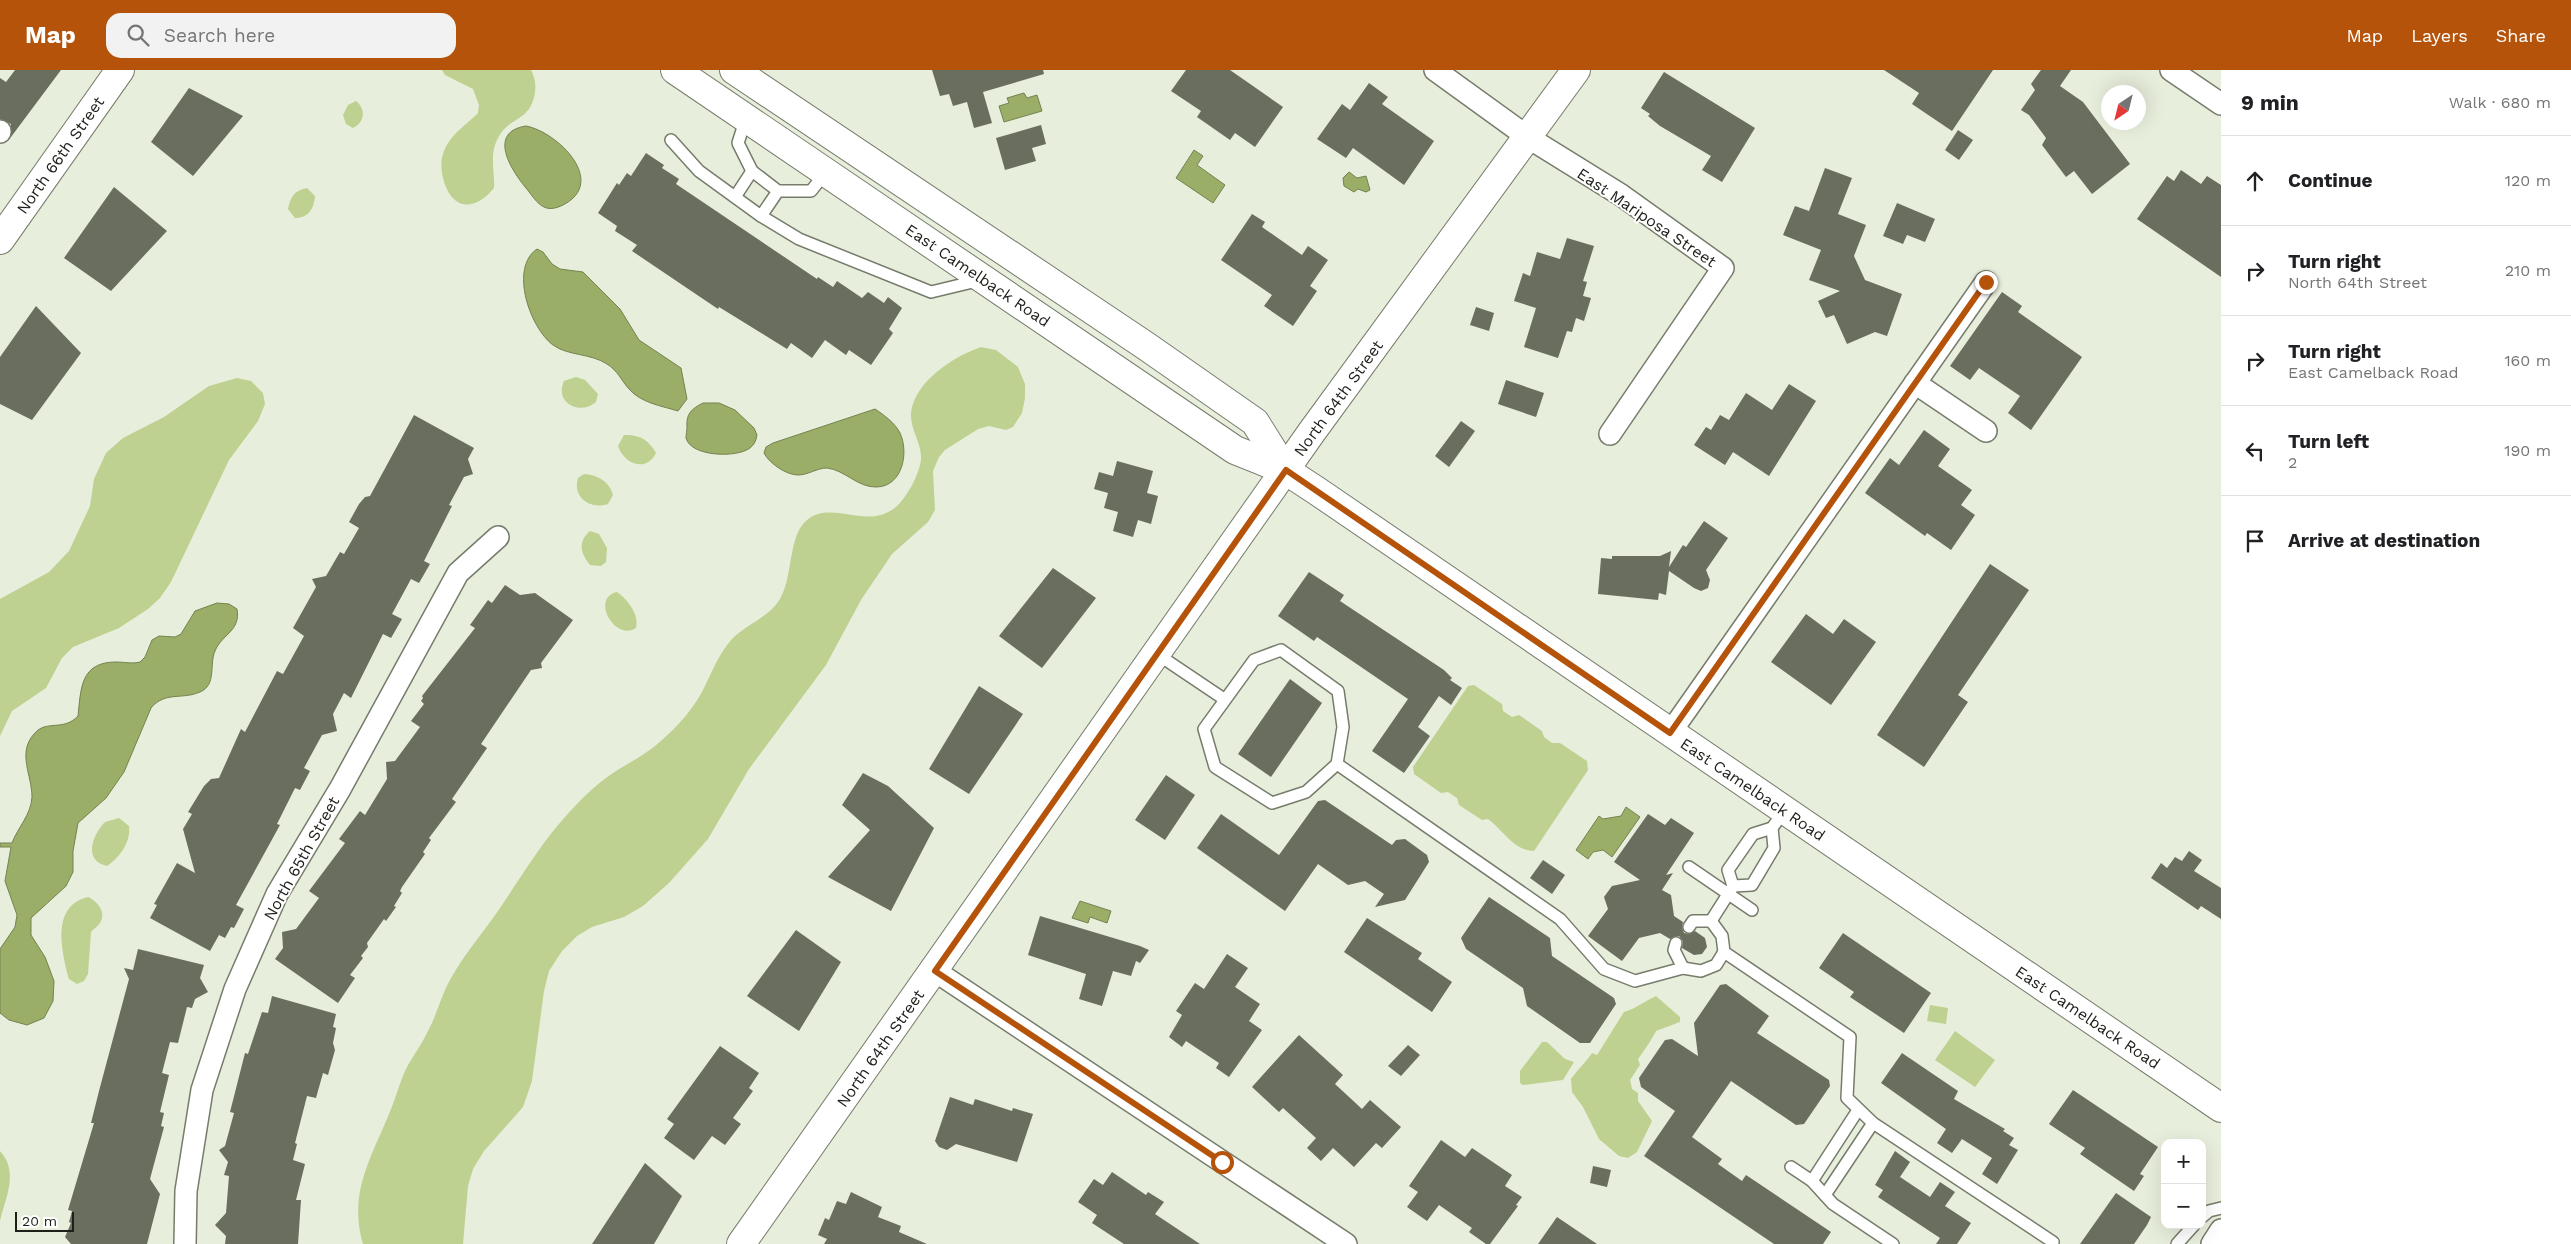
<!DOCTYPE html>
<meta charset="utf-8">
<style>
:root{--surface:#fff;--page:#f2f2f2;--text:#202124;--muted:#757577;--line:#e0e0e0;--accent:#b45309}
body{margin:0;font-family:"Work Sans",sans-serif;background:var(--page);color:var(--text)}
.controls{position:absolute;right:15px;bottom:15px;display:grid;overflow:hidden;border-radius:10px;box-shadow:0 5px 20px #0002}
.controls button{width:45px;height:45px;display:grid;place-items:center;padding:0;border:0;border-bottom:1px solid var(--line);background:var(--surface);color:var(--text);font:25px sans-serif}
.compass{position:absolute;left:2101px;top:15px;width:45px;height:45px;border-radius:50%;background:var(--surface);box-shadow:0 5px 20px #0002;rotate:215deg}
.scale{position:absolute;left:15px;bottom:12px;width:59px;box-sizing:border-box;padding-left:5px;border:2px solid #1d1f19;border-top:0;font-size:14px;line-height:18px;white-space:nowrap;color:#1d1f19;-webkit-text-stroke:4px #fff;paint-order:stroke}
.stop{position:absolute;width:15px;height:15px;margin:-11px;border:4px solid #b45309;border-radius:50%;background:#fff}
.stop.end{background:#b45309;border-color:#fff;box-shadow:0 1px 5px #0008}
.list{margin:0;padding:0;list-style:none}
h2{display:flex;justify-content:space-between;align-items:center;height:65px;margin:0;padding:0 20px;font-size:21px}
h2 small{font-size:16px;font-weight:400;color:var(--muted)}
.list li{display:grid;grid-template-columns:32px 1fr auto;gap:15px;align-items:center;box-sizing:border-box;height:90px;padding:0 20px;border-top:1px solid var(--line)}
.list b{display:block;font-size:19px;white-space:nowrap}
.list p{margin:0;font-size:16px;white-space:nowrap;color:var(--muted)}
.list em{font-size:16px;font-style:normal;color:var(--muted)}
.icon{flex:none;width:28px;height:28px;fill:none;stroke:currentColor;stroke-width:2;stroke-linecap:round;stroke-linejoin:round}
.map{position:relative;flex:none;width:2221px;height:1174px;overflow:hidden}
header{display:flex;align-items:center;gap:30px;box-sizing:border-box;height:70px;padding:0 25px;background:var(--accent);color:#fff}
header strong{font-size:24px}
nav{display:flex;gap:28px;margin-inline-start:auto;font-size:18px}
.search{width:350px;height:45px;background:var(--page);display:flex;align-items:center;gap:12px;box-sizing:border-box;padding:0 18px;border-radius:15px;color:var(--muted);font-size:19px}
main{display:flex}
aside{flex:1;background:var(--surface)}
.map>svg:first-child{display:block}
</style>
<header>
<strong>Map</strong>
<div class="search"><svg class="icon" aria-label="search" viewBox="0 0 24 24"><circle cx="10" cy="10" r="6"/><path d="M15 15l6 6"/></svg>Search here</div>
<nav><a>Map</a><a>Layers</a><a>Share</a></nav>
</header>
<main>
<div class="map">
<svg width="2221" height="1174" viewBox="0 0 2221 1174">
<rect width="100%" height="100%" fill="#e8eedc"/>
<g fill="#bed190">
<path d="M442 0H531C535 8 536 14 535 22 531 52 509 46 498 68 489 84 495 101 494 118 471 146 448 137 442 103 441 97 441 89 443 84 449 65 465 56 478 43L479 35 473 19 445 5Z"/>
<path d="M356 31C366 39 365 52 353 58L346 54 343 45 348 35Z"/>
<path d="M307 118 315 126C314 139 308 148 295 148L288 139C290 127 295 120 307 118Z"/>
<path d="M981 277 996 280 1018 297 1025 314V328L1022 343 1013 357 1006 360 989 356 978 359 945 380 939 387 933 401 935 440 928 452 892 484 861 530 826 595 749 699 708 769 669 813 643 836 624 847 592 857 577 866 562 881 549 901 544 921 532 1011 523 1037 484 1081 473 1099 468 1116 463 1174H363C348 1124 371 1088 389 1044 396 1028 400 1010 408 995 415 983 423 972 429 959 437 944 441 926 450 910 464 884 483 863 500 838 521 807 540 775 565 747 580 730 595 715 613 703 630 692 647 684 662 670 677 657 694 638 703 620 712 602 718 585 732 569 745 555 767 548 778 532 794 510 787 466 807 450 833 429 868 462 897 436 907 427 920 403 921 389 922 373 910 360 911 343 914 312 954 286 981 277Z"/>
<path d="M576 307 585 310 598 324 596 332C580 346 554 333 564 311Z"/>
<path d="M237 308 251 311 263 323 265 334 258 351 229 390 171 512 160 528 148 539 119 558 73 577 62 588 46 618 12 641 0 666V529L49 502 69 481 90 436 94 409 106 383 123 368 164 347 209 316Z"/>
<path d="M624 365C639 364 649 370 656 383 646 403 624 394 618 376Z"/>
<path d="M584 404C598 405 609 411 613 425L608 434C590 440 572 427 578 408Z"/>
<path d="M590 461 599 464 607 478 606 492 601 496 590 495C581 484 577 472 590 461Z"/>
<path d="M617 522C628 530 639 544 636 558 615 572 590 528 617 522Z"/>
<path d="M1474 615 1502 634 1503 641 1512 647 1519 645 1542 661 1544 667 1552 673H1560L1587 691 1588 700 1534 781C1514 781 1502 759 1488 749L1482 750 1459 735 1457 728 1448 722 1441 723 1414 704 1413 697 1468 616Z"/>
<path d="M119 748 129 756C131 772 120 787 107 796 83 791 92 765 105 752Z"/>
<path d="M88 827C97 831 107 842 100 853 97 857 93 859 91 862L88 904 84 911 77 914 69 909C62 882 50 836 88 827Z"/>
<path d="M1656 926 1680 947V952L1656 961C1655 964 1641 986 1638 989L1640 995 1630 1010 1632 1019 1638 1023V1031L1652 1051 1637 1082 1628 1088 1619 1086 1599 1069 1583 1037 1572 1022 1571 1009C1578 999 1586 992 1592 983L1597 985 1624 942C1637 938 1643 932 1656 926Z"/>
<path d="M1930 935 1948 938 1946 954 1927 951Z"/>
<path d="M1955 961 1995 990 1975 1017 1935 990Z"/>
<path d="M1542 972H1547L1565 989 1574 992 1563 1010 1523 1015 1520 1013V1001Z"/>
<path d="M0 1081C19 1102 6 1126 0 1151Z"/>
</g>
<g fill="#9aae67" stroke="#748350">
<path d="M1024 23 1027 28 1037 25 1042 41 1004 52 999 36 1009 33 1007 28Z"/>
<path d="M526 56C558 62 608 112 563 135 557 138 550 140 544 137 537 134 531 124 526 118 511 100 487 62 526 56Z"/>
<path d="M1194 80 1203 86 1197 95 1225 115 1213 133 1176 108Z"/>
<path d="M1349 102 1357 108 1366 106 1370 120 1366 122 1358 119 1354 122 1344 116 1343 108Z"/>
<path d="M537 179 543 182 552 194 560 199 583 202 620 239 639 270 681 298 687 329 678 341C662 336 641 333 629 319 621 310 618 301 607 294 590 283 568 286 553 275 530 258 509 198 537 179Z"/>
<path d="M703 333H719L735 340 754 358 757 365C756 371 754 375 750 378 737 388 691 387 686 368 686 365 687 360 687 357 686 344 691 339 703 333Z"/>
<path d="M875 339C884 345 895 353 900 363 909 382 903 416 877 417 858 418 845 400 827 398 817 398 808 405 798 405 786 405 769 393 764 383L766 377 773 373Z"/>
<path d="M217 533 229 534 237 539C241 561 222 564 215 581 209 594 217 615 200 622 182 630 165 621 151 638L124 702 106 728 78 753 73 781V802L66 816 31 848V865L45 887 54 911 53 931 44 948 27 955 9 950 0 943V879L15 857 17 845 5 811 11 777H0V773H12C18 757 31 745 32 727 32 705 17 683 34 664 46 649 63 662 78 646 81 619 80 592 116 592 125 592 132 594 140 592L145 587 152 570 159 566 175 567 181 564 195 541Z"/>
<path d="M1626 737 1640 747 1612 787 1603 780 1593 782 1588 789 1576 780 1599 746 1603 749 1621 746Z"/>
<path d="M1080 831 1111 841 1107 853 1090 847 1088 853 1072 848Z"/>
</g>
<g fill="#696e5e">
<path d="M15 0H61L11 67V54L0 49V8L6 12Z"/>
<path d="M932 0H1043L1044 4 983 22 992 53 974 58 967 32 953 36 949 24 940 26Z"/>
<path d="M1186 0H1230L1283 37 1255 77 1235 63 1230 70 1197 47 1201 41 1171 21Z"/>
<path d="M1884 0H1993L1952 61 1912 34 1919 23Z"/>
<path d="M2041 0H2071L2060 16 2083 32 2130 94 2092 124 2074 101 2066 107 2042 75 2046 68 2029 45 2021 40 2035 20 2031 14Z"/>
<path d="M1664 2 1755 58 1722 112 1702 100 1711 86 1660 56 1648 46 1650 44 1641 38Z"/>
<path d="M1369 13 1388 27 1382 34 1434 71 1404 115 1353 78 1346 88 1317 69 1342 34 1350 40Z"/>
<path d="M189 18 243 46 193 106 151 72Z"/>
<path d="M1041 55 1046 74 1032 78 1036 91 1005 100 996 68Z"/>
<path d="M1958 60 1973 70 1959 90 1945 80Z"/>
<path d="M646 83 664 95 662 98 679 109 676 114 817 209 818 207 833 217 837 211 862 228 868 222 884 233 888 227 902 238 889 259 893 263 871 295 849 280 846 285 825 270 812 288 791 273 787 279 719 237 718 239 632 181 637 175 615 161 617 156 598 143 617 113 619 115 627 103 631 106Z"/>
<path d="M1825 98 1852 108 1838 144 1866 155 1854 186 1865 210 1902 224 1887 266 1875 262 1847 274 1834 245 1826 248 1818 231 1840 221 1809 210 1821 180 1783 165 1795 136 1809 141Z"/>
<path d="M2181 100 2201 114 2207 106 2221 115V207L2137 149 2167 106 2174 111Z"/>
<path d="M114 117 167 161 111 221 64 188Z"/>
<path d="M1897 133 1935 149 1925 172 1907 165 1903 174 1883 166Z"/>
<path d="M1252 144 1265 152 1262 157 1302 185 1308 176 1328 190 1310 216 1317 221 1293 256 1264 236 1272 225 1221 190Z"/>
<path d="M1567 168 1594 176 1583 211 1587 212 1583 226 1591 228 1584 251 1576 248 1572 262 1567 261 1558 288 1524 277 1536 238 1514 231 1523 203 1530 206 1537 182 1560 189Z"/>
<path d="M2002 222 2022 236 2018 242 2082 287 2031 360 2008 343 2020 326 1979 298 1970 310 1950 296Z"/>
<path d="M36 236 81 283 32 350 0 334V287Z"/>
<path d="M1476 237 1494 243 1489 261 1470 255Z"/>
<path d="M1506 310 1544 323 1536 347 1498 334Z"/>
<path d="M1789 314 1816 331 1769 406 1733 382 1725 395 1694 375 1706 357 1711 360 1720 345 1729 350 1746 323 1772 340Z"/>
<path d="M414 345 474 378 468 389 473 404 464 407 449 435 452 436 424 491 430 494 419 513 411 509 392 544 402 549 391 568 383 564 351 628 344 623 333 644 337 661 322 665 304 698 310 701 300 720 295 718 277 754 280 755 236 835 244 839 234 858 231 857 225 868 219 865 210 881 150 848 157 835 154 834 177 793 195 803 183 759 192 744 188 742 204 716 211 709 219 708 241 659 245 662 277 601 283 604 304 566 293 558 316 517 312 509 326 506 340 482 344 484 359 458 349 452 359 434 365 427 370 426Z"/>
<path d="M1461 351 1475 361 1449 397 1435 386Z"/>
<path d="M1924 360 1950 379 1938 396 1972 420 1961 435 1975 445 1951 480 1927 463 1925 466 1865 423 1890 388 1899 395Z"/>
<path d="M1117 391 1153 401 1147 423 1158 426 1151 454 1138 450 1133 467 1113 461 1118 442 1104 438 1108 423 1094 419 1099 402 1113 406Z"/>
<path d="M1704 451 1728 468 1706 500 1710 510 1708 518 1701 521 1694 518 1669 501 1666 525 1659 523 1658 530 1598 524 1601 488 1612 489V486H1660L1671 481 1669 497 1683 475 1686 477Z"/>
<path d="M1990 494 2029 520 1958 625 1968 632 1924 697 1877 665Z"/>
<path d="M1053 498 1096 528 1042 598 999 566Z"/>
<path d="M1309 502 1344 525 1340 531 1444 600 1452 608 1450 610 1462 618 1451 635 1439 626 1418 657 1430 666 1404 703 1372 681 1408 629 1317 567 1314 571 1278 546Z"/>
<path d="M505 515 520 525 535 523 573 550 541 593 542 598 531 600 481 674 487 678 452 729 456 732 429 768 431 770 423 782 425 784 402 817 400 821 402 823 394 836 396 837 386 851 384 849 367 873 368 877 361 886 363 888 350 905 355 908 338 933 275 889 283 878 282 862 296 859 319 828 309 821 345 773 339 769 360 741 365 745 387 709 386 692 395 691 420 657 411 651 424 634 421 631 423 628 422 626 475 558 470 555 488 530 492 533Z"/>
<path d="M1806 544 1833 564 1844 549 1876 572 1831 635 1771 592Z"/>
<path d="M1290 609 1322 633 1271 707 1238 684Z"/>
<path d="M979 616 1023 644 969 724 929 699Z"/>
<path d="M863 703 888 716 934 758 891 841 828 807 870 760 842 735Z"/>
<path d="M1166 705 1195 725 1165 770 1135 750Z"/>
<path d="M1325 730 1392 775 1396 770 1405 769 1427 785 1429 792 1405 830 1375 837 1384 824 1365 811 1348 815 1318 794 1285 841 1197 778 1221 744 1279 785 1318 731Z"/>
<path d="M1648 744 1665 755 1671 748 1694 763 1666 805 1673 803 1662 820 1671 825 1674 846 1683 852 1682 857 1684 863 1689 864 1695 861 1705 868 1707 877 1702 884 1694 885 1682 878 1683 871 1679 866 1670 869 1660 863 1639 868 1622 891 1588 866 1608 839 1604 827 1612 816 1640 810 1614 792Z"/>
<path d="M2189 781 2202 790 2194 801 2221 818V849L2201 836 2198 840 2151 808 2161 793 2167 798 2175 787 2182 791Z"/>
<path d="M1543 790 1565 805 1552 824 1530 808Z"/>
<path d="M1489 827 1550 868 1552 886 1614 928 1616 934 1590 973H1580L1527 936 1523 918 1466 879 1461 868Z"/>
<path d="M1040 846 1140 876 1149 880 1140 893 1136 891 1131 906 1113 901 1102 936 1079 929 1086 904 1028 885Z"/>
<path d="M1367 848 1422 883 1418 889 1452 912 1432 942 1344 882Z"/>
<path d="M796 860 841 892 799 961 747 926Z"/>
<path d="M1843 863 1931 923 1904 963 1850 927 1854 922 1819 898Z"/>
<path d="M138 879 204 895 200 908 208 922 195 929 192 938 187 937 178 973 170 972 162 1003 169 1005 160 1042 164 1043 161 1056 164 1057 150 1109 160 1124 147 1174H71L65 1167 71 1153 69 1152 72 1141 68 1140 94 1053H91L99 1021 129 909 124 898 133 900Z"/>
<path d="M1227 884 1248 898 1235 917 1260 934 1249 951 1262 960 1229 1007 1216 998 1219 993 1186 971 1182 977 1169 967 1182 945 1176 941 1195 913 1204 919Z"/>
<path d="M1726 914 1769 946 1757 963 1829 1010 1830 1016 1804 1054 1796 1055 1731 1011 1692 1067 1722 1089 1718 1094 1742 1111 1746 1105 1831 1162 1823 1174H1774L1644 1086 1675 1041 1641 1017 1639 1008 1665 970 1672 969 1698 986 1694 953 1720 915Z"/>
<path d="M272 926 336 944 333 957 336 958 333 973 335 980 328 1005 323 1003 316 1028 307 1026 295 1073 297 1074 293 1090 305 1094 296 1130H301L298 1174H225L226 1166 215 1155 226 1143 229 1106 224 1105 228 1092 219 1080 225 1076 234 1043 230 1042 245 983 248 984 262 942 268 943Z"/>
<path d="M1299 965 1343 1005 1335 1014 1362 1039 1370 1030 1401 1057 1382 1078 1376 1073 1354 1097 1333 1078 1321 1091 1307 1078 1316 1068 1283 1038 1279 1042 1252 1017Z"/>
<path d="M1408 975 1420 985 1401 1006 1388 996Z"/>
<path d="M720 976 759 1003 749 1018 753 1021 733 1048 741 1054 725 1075 712 1066 694 1090 664 1068 674 1054 667 1049Z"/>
<path d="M1902 983 1958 1021 1954 1029 2005 1059 2003 1061 2014 1068 2009 1075 2018 1080 1997 1114 1982 1104 1992 1088 1962 1069 1952 1083 1937 1073 1946 1059 1881 1013Z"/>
<path d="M2073 1020 2158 1077 2140 1104 2144 1106 2134 1121 2080 1084 2085 1078 2049 1054Z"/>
<path d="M950 1027 973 1035 975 1029 1012 1041 1013 1038 1033 1044 1017 1092 956 1074 947 1080 939 1077 935 1071Z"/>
<path d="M1441 1070 1465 1087 1472 1078 1512 1105 1505 1116 1522 1127 1516 1135 1518 1136 1490 1174H1486L1469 1162 1472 1158 1439 1135 1427 1151 1407 1137 1418 1122 1409 1116Z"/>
<path d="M1895 1081 1910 1092 1900 1107 1930 1127 1940 1112 1955 1122 1945 1136 1971 1153 1957 1174H1936L1940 1168 1878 1127 1883 1120 1875 1115Z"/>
<path d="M645 1093 682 1126 654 1174H592Z"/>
<path d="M1593 1096 1611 1100 1607 1117 1590 1113Z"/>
<path d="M1112 1102 1146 1125 1148 1122 1164 1132 1155 1144 1200 1174H1124L1092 1153 1097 1145 1078 1132 1094 1109 1103 1115Z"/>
<path d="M851 1122 882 1137 878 1147 901 1156 899 1162 927 1174H824L827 1169 818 1165 825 1148 829 1150 837 1131 846 1134Z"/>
<path d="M2116 1123 2151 1147 2147 1155 2134 1174H2080Z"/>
<path d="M1557 1147 1597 1174H1538Z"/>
</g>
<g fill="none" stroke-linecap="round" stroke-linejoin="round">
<defs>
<g id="lane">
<path d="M671 70 699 101 761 146 799 169 931 222 981 210"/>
<path d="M752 101 778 121"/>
<path d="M735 127 752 101 738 73 746 48"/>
<path d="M761 146 778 121H811L826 102"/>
<path d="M1281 580 1338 621 1343 657 1337 694 1306 722 1272 733 1215 697 1204 659 1254 590Z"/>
<path d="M1157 584 1224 629"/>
<path d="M1337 694 1560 849 1604 899 1635 911 1683 898 1701 901 1716 895 1724 882"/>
<path d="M1689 797 1752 840"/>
<path d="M1733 816 1728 800 1753 764 1772 758 1785 740"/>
<path d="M1733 816 1752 815 1774 778 1772 758"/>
<path d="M1711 851 1722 866 1724 882 1850 967 1847 1028 1873 1053 2053 1172 2052 1174"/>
<path d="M1689 857 1693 851H1711L1732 818"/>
<path d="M1676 873 1674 880 1683 898"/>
<path d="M1791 1097 1812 1111 1833 1134 1893 1174"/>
<path d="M1812 1111 1858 1040"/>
<path d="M1825 1125 1873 1053"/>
<path d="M2202 1147 2209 1141 2221 1138"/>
<path d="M2177 1174 2194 1155"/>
</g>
<g id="street">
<path d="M1435 0 1529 68 1621 125 1723 198 1610 364"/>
<path d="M2171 0 2221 34"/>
<path d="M0 61V62"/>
<path d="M1915 313 1986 361"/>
<path d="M1670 663 1986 212"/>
<path d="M935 901 1346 1174"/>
<path d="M185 1174 186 1121 202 1020 235 919 277 824 340 719 458 503 498 467"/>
<path d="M2212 1174 2221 1160"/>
</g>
<g id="secondary">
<path d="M0 170 120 0"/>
<path d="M741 1174 1311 363 1576 0"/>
</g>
<g id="primary">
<path d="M675 0 1235 380 1285 400 1317 421 2221 1038"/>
<path d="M734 0 1146 276 1255 352 1285 400"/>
</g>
</defs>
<use href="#lane" stroke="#767c6b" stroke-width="14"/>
<use href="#street" stroke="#767c6b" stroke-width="24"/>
<use href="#secondary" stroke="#767c6b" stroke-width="30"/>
<use href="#primary" stroke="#767c6b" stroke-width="30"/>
<use href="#lane" stroke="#fff" stroke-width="11"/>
<use href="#street" stroke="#fff" stroke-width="21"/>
<use href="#secondary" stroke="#fff" stroke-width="28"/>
<use href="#primary" stroke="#fff" stroke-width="28"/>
</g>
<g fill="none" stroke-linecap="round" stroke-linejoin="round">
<path stroke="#b45309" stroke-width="6" d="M1222 1092 935 901 1286 400 1670 663 1986 212"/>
</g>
<g text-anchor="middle" stroke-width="4" stroke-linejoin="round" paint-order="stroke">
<g font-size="16" fill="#1d1f19" stroke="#fff">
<text transform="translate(60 85) rotate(-55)" y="6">North 66th Street</text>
<text transform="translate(1647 147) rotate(34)" y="6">East Mariposa Street</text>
<text transform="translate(978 205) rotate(34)" y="6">East Camelback Road</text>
<text transform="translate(1338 328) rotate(-54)" y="6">North 64th Street</text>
<text transform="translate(1753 719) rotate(34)" y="6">East Camelback Road</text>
<text transform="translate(301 788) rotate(-61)" y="6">North 65th Street</text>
<text transform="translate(2088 947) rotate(34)" y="6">East Camelback Road</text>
<text transform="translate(880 978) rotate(-55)" y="6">North 64th Street</text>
</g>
</g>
</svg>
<div class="controls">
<button>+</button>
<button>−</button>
</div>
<svg class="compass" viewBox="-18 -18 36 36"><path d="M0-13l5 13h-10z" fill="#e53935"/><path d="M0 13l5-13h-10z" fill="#757577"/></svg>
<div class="scale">20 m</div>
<div class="stop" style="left:1222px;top:1092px"></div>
<div class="stop end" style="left:1986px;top:212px"></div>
</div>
<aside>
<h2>9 min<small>Walk · 680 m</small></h2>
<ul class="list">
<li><svg class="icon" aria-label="ahead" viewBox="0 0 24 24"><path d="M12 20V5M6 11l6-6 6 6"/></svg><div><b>Continue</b></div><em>120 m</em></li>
<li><svg class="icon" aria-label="right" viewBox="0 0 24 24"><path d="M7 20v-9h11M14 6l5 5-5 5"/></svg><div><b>Turn right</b><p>North 64th Street</p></div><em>210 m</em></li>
<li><svg class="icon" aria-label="right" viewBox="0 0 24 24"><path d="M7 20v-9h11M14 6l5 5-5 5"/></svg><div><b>Turn right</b><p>East Camelback Road</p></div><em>160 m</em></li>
<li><svg class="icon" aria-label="left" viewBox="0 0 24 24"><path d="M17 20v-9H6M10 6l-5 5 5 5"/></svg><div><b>Turn left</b><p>2</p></div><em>190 m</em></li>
<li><svg class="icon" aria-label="arrive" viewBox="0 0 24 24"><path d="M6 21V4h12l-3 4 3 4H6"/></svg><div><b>Arrive at destination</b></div></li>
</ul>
</aside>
</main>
